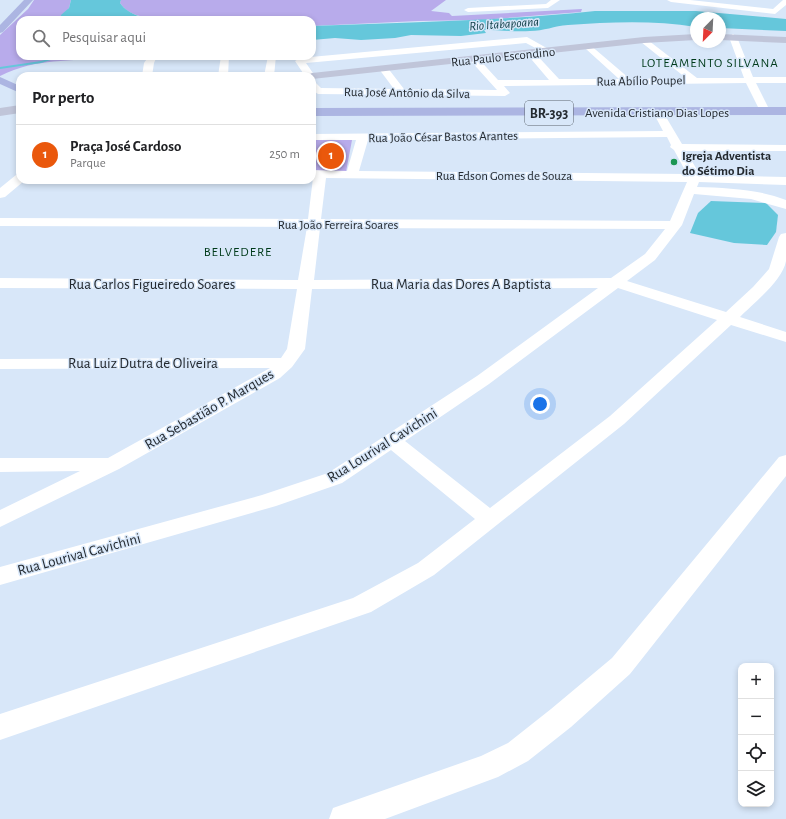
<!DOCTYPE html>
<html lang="pt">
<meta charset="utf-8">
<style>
:root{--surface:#fff;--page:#f6f6f6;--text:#202124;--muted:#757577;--line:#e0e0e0;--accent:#ea580c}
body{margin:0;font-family:"Alegreya Sans",sans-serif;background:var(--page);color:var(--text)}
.controls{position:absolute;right:12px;bottom:12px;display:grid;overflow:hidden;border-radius:8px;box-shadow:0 2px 6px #0003}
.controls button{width:36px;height:36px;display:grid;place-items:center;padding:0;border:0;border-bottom:1px solid var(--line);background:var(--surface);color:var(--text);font:20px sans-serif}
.compass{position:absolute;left:690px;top:12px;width:36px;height:36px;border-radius:50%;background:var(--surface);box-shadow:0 2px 6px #0003;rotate:204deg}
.you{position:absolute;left:540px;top:404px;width:14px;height:14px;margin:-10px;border:3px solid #fff;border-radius:50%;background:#1a73e8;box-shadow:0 0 0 6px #1a73e833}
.badge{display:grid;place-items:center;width:26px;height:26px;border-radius:50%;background:var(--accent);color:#fff;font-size:13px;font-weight:700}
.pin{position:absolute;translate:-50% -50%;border:2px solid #fff;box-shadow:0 1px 4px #0006}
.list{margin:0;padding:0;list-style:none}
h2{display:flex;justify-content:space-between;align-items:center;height:52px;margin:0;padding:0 16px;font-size:17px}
h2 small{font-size:13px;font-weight:400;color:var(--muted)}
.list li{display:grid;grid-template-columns:26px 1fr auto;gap:12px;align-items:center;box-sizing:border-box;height:60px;padding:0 16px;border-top:1px solid var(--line)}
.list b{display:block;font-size:15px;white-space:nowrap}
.list p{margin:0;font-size:13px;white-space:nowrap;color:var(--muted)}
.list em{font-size:13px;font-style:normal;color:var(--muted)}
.icon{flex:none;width:22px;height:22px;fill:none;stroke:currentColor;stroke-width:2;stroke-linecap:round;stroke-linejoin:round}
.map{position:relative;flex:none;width:786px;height:819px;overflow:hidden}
.search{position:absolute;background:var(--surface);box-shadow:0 2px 6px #0003;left:16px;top:16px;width:300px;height:44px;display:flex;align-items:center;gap:10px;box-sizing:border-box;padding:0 14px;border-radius:12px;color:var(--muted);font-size:15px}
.panel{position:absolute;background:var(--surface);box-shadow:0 2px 6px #0003;left:16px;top:72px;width:300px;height:112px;border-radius:12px}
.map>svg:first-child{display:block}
</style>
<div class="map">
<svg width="786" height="819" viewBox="0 0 786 819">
<rect width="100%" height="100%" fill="#d8e7f9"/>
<g fill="#b8abeb">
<path d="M34 0H71L69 8 61 19 62 20H20V56H110C69 63 38 57 0 76V35L28 9Z"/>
<path d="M121 0H446L431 11 449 13 452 16 582 9 581 12 481 20 418 21 312 26V20L153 19C140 16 128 15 120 3Z"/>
<path d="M312 139 352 140 346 172H312Z"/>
</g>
<g fill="#65c7db">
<path d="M71 0H121L120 3C129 16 145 18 160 20H62L61 15 69 8Z"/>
<path d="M595 11H696L786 19V31L720 28V18H696V27C654 20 610 22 568 25 554 26 544 31 530 31 515 32 499 30 484 30L486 33 461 36 411 35 395 38 361 40 335 38 312 40V26C406 22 501 21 595 11Z"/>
<path d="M711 201 766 203 778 215 776 232 767 245 734 243 690 233 698 213Z"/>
</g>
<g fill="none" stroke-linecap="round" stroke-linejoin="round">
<path fill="#65c7db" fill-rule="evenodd" d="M60 56H64L41 63 0 69V67L41 61Z"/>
<g fill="#fff" fill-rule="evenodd">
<path d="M551 0H560L548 8 468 12 464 10 468 8 546 4Z"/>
<path d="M667 0H690L773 9 783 0H786V5L775 14 671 2Z"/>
<path d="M733 34 737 37 753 77H786V83H756L770 111 769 113H761L746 83 504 86 510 93 505 96 318 94 312 90V81L315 82 321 88 394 89 379 69 384 66 387 67 404 89 497 90 469 59 474 56 477 57 498 80H549L526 53 530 50 533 51 559 79H619L586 49V45L589 44 630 79 686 78 641 42 640 40 644 37 697 78H744L729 37Z"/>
<path d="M527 37 552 51 548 54 545 53 526 43 306 63 315 76 312 78V76H305L295 61 300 58Z"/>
<path d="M149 56H157L154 63 152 76H142L144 63Z"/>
<path d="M221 56H229L228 76H218Z"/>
<path d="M268 56H276L274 76H264Z"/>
<path d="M658 109 663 112 682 144 786 145V151H686L700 175 786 177V185L699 182 697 187C727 188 758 189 786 200V209L751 199 694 194 682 225 655 260 627 281 726 312 753 287 769 269 779 237 781 234 786 233C786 242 786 252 786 261 783 280 753 304 740 317L786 332V342L731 325 624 424 434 575 371 612 0 740V714L353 598 418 563 475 519 391 450 342 483 276 506 0 585V567L262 495 328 473 477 376 598 288 312 289 305 349 292 367 280 378 119 469 0 527V510L80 471 0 472V458H108L270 368 0 369V359L281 358 287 349 297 289 0 288V278L298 280 307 227 0 226V218L308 219 313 178 312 170 347 171 356 140H312V134L663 131 653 112ZM667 137 671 145 670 147 674 150 687 174 359 171 368 140ZM326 178 687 182 670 221 321 219ZM320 228 665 229 645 254 611 278 314 280ZM618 288 717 320 610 416 490 508 405 441 489 384Z"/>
<path d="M20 174V180L24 181 5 197 0 198V188L16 175Z"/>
<path d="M786 455V476L630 674 571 727 528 761 498 777 385 819H329L333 808 481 756 508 743 551 709 612 658 779 457Z"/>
</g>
<g fill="#c0c5d9" fill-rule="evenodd">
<path d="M696 34V40L644 43 312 79V76H306L312 73 644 37Z"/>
<path d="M720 34 786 37V43L720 40Z"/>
<path d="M20 105V113L0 116V108Z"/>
</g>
<g fill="#acb5e2" fill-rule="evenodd">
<path d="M24 0H33L3 32 0 33V25Z"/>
<path d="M0 77 20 86V93L0 84Z"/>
<path d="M786 107V115L312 116V108Z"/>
</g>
</g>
<circle fill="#1b9653" stroke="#d8e7f9" stroke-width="1.5" cx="674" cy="162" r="4"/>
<g text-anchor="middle" stroke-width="3" stroke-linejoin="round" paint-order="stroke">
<g font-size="13" font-style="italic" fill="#0c3b44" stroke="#d8e7f9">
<text transform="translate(504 23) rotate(-4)" y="5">Rio Itabapoana</text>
</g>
<g font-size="13" fill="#242a30" stroke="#d8e7f9">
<text transform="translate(503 56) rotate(-6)" y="5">Rua Paulo Escondino</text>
<text transform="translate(641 80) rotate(-1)" y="5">Rua Abílio Poupel</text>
<text transform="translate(407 92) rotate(1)" y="5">Rua José Antônio da Silva</text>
<text x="657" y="117">Avenida Cristiano Dias Lopes</text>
<text transform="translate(443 136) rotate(-1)" y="5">Rua João César Bastos Arantes</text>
<text x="504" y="180">Rua Edson Gomes de Souza</text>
<text x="338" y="229">Rua João Ferreira Soares</text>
</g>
<g font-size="13" letter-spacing="1" fill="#003b1b" stroke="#d8e7f9">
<text x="710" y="67">LOTEAMENTO SILVANA</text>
<text x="238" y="256">BELVEDERE</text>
</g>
<g font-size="13" font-weight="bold" fill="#242a30" stroke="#d8e7f9" text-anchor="start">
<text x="682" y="160">Igreja Adventista<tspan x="682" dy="15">do Sétimo Dia</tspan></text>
</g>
<rect fill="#d8e7f9" stroke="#5a636c" stroke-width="1" x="525" y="101" width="48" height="24" rx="3"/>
<g font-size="14" font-weight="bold" fill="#242a30">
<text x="549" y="118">BR-393</text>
</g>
<g font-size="15" fill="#242a30" stroke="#d8e7f9">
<text x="152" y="289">Rua Carlos Figueiredo Soares</text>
<text x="461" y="289">Rua Maria das Dores A Baptista</text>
<text x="143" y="368">Rua Luiz Dutra de Oliveira</text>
<text transform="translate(209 409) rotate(-30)" y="5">Rua Sebastião P. Marques</text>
<text transform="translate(382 445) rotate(-32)" y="5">Rua Lourival Cavichini</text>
<text transform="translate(79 554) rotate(-15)" y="5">Rua Lourival Cavichini</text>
</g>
</g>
</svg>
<div class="controls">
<button>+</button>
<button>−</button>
<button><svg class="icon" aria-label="locate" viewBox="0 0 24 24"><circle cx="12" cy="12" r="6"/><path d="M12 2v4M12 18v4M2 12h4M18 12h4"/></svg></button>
<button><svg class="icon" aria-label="layers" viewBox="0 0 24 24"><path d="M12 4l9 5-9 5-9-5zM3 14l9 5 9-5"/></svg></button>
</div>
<svg class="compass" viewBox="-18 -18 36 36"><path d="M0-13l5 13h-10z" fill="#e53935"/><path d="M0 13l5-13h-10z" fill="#757577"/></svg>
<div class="you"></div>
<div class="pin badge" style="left:331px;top:156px">1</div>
<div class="search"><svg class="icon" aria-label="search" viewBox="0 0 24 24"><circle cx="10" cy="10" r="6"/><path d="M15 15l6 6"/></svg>Pesquisar aqui</div>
<section class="panel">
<h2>Por perto<small></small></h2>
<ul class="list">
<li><span class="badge">1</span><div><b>Praça José Cardoso</b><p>Parque</p></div><em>250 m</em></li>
</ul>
</section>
</div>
